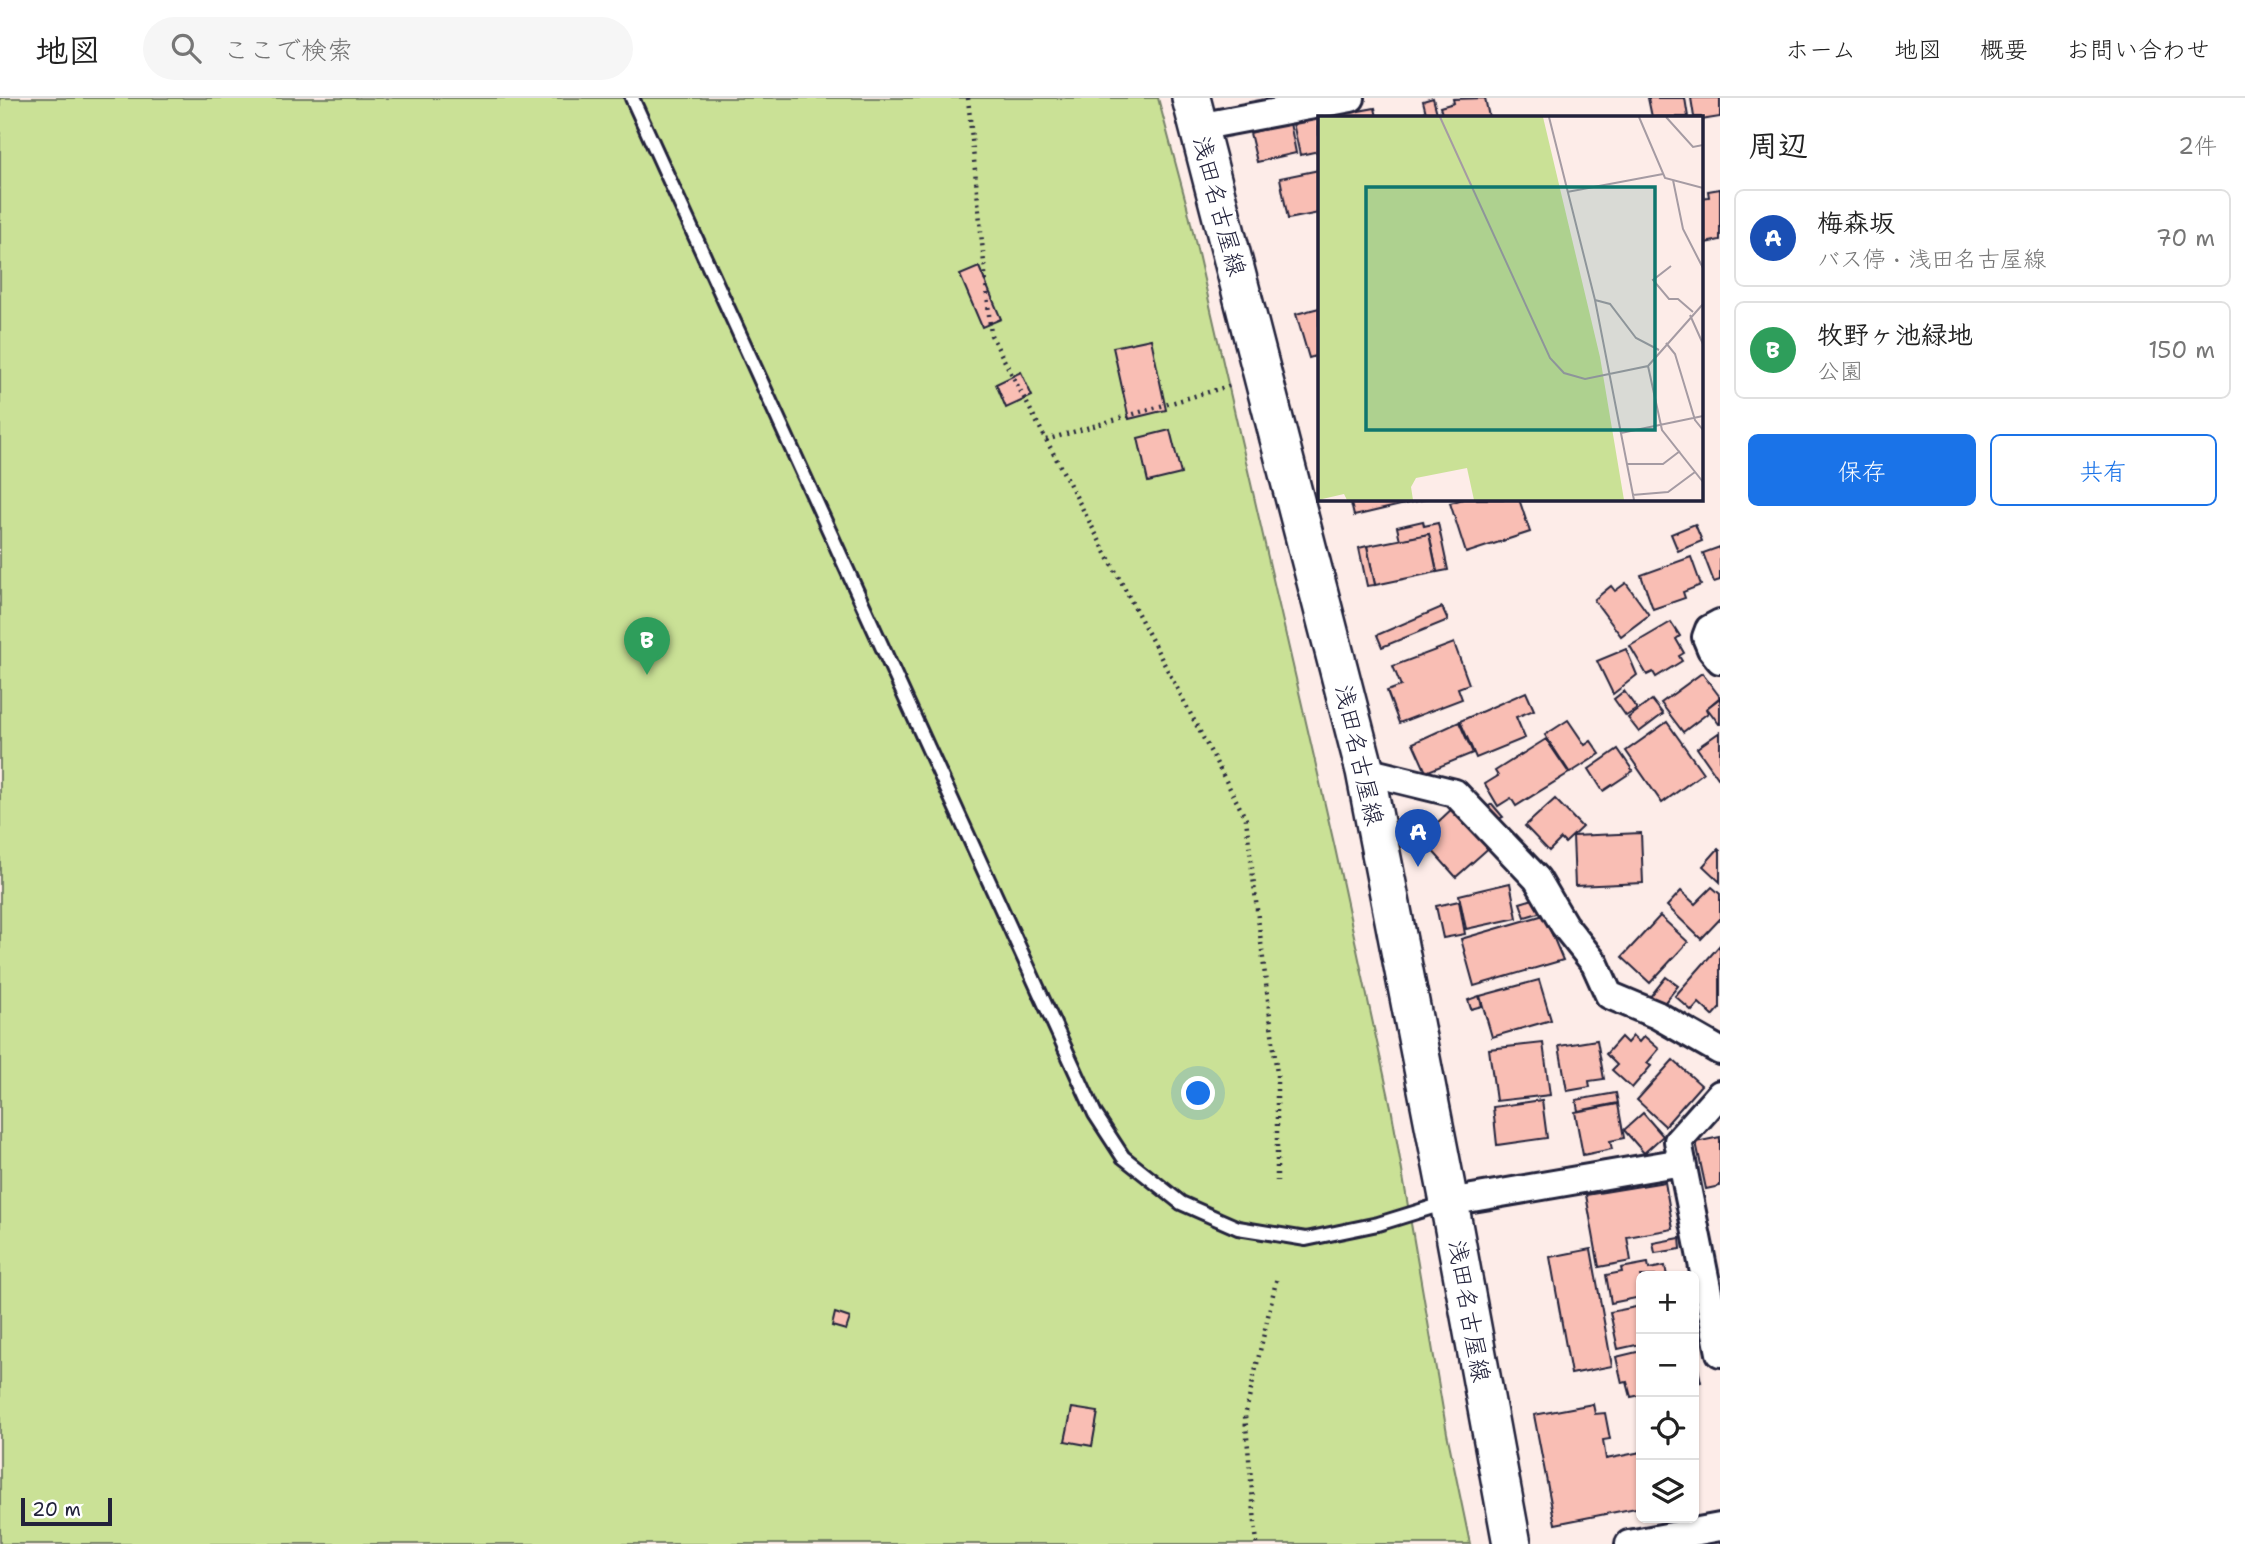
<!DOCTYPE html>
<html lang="ja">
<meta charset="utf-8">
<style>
:root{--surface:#fff;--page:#f6f6f6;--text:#222;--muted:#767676;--line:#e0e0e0;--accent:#1a73e8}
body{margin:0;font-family:"Shantell Sans","Klee One",sans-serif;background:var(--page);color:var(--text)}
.controls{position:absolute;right:21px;bottom:21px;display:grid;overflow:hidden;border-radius:10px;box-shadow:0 2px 5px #0004}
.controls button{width:63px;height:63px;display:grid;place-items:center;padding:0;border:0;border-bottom:2px solid var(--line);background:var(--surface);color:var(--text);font:35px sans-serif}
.scale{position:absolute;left:21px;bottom:18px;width:91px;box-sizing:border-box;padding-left:7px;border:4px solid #22223b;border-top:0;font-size:19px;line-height:24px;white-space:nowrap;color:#22223b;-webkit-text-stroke:5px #fff;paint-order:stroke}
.you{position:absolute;left:1199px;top:996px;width:24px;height:24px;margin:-18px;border:5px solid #fff;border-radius:50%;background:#1a73e8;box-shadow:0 0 0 10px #1a73e833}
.badge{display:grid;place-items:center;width:46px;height:46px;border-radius:50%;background:var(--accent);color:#fff;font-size:23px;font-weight:700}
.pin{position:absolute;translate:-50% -58px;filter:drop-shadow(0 2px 4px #0008)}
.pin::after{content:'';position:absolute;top:37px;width:24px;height:21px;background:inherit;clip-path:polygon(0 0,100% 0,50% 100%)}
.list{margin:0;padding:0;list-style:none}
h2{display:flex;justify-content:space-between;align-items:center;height:91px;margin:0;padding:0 28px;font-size:30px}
h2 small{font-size:23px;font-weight:400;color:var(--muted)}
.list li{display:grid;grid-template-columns:46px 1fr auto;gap:21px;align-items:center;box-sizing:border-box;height:98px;margin:0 14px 14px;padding:0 14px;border:2px solid var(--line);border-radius:10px}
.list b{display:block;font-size:26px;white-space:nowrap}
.list p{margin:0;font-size:23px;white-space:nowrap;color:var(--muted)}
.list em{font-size:23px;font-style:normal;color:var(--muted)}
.actions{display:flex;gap:14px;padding:21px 28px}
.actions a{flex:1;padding:16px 0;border:2px solid var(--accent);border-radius:10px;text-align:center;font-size:24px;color:var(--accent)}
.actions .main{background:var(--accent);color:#fff}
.icon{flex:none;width:38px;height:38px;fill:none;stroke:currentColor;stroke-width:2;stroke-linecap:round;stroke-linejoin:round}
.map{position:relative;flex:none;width:1720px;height:1446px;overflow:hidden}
header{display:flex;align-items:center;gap:42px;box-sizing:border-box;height:98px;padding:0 35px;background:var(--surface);border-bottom:2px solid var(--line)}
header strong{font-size:33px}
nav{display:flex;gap:38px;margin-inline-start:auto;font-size:24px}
.search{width:490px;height:63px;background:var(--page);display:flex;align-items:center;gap:18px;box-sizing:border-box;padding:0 24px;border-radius:38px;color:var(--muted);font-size:26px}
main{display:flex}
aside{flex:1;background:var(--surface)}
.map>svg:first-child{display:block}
</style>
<header>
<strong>地図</strong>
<div class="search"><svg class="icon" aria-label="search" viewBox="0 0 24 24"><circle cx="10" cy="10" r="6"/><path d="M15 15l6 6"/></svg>ここで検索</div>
<nav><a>ホーム</a><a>地図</a><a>概要</a><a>お問い合わせ</a></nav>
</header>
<main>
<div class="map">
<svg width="1720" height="1446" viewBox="0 0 1720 1446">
<rect width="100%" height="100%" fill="#fdece8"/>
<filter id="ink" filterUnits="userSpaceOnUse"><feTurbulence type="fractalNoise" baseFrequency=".0143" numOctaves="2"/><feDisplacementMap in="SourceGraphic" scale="14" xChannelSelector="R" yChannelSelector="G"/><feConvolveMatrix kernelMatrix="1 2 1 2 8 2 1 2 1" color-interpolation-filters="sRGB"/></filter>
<g filter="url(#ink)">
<path fill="#cae196" stroke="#768268" stroke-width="2" d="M0 0H1158L1187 108 1335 750 1391 1009 1447 1335 1470 1446H0Z"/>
<g fill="#f9beb4" stroke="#22223b" stroke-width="2">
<path d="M1433 0 1438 19H1427L1423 3Z"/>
<path d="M1485 0 1489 19H1443L1440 9 1454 5 1453 1Z"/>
<path d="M1648 0H1685L1688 19H1652Z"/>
<path d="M1691 0H1720V19L1701 22V19H1694Z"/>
<path d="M1375 10 1377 19H1326Z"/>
<path d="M1319 20V53L1300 57 1293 25Z"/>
<path d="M1290 25 1296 55 1257 64 1250 35Z"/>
<path d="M1319 72V115L1288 121 1280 80Z"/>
<path d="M1720 91V142L1705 145 1701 123V100L1709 99 1708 93Z"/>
<path d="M979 169 1001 221 982 229 960 177Z"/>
<path d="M1319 210V257L1309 260 1296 216Z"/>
<path d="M1151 241 1166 312 1129 321 1113 249Z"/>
<path d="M1021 274 1032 298 1006 310 996 286Z"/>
<path d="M1170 332 1181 376 1148 384 1138 340Z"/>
<path d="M1350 401H1426L1354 418Z"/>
<path d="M1463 401H1519L1530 434 1466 455 1450 405Z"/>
<path d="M1423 423 1424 428 1438 425 1448 472 1437 474 1429 436 1400 442 1397 429Z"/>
<path d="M1695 426 1702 443 1678 453 1671 436Z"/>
<path d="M1429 436 1437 474 1375 487 1367 448Z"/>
<path d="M1367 448 1375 487 1367 488 1359 450Z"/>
<path d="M1720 449V482L1714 484 1703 455Z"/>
<path d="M1691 459 1701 487 1683 494 1685 500 1653 511 1641 477Z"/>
<path d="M1626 485 1649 517 1621 538 1594 502 1611 488 1615 493Z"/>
<path d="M1442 509 1448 522 1382 549 1377 537Z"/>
<path d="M1671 524 1680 538 1676 541 1684 555 1679 558 1682 563 1656 579 1653 574 1647 577 1630 548Z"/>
<path d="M1454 545 1469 586 1458 590 1462 601 1399 625 1387 593 1401 588 1393 568Z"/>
<path d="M1626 551 1637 577 1613 596 1597 563Z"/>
<path d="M1702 575 1720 599 1706 611 1708 615 1683 634 1661 605Z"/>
<path d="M1624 593 1637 611 1626 618 1614 601Z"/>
<path d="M1526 594 1534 612 1516 619 1525 640 1476 660 1460 623Z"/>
<path d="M1720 600V626H1719L1707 610Z"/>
<path d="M1652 602 1663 616 1639 634 1628 620Z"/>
<path d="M1568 622 1585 647 1591 643 1600 656 1570 675 1545 637Z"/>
<path d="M1459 624 1473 655 1426 674 1413 645Z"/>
<path d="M1667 624 1703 675 1662 705 1626 653Z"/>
<path d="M1720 634V679L1718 680 1697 650Z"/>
<path d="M1546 641 1569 675 1516 708 1511 700 1498 708 1485 686 1498 678 1495 673Z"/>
<path d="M1618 651 1633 673 1603 693 1589 671Z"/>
<path d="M1555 701 1582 729 1565 745 1561 741 1549 753 1525 728Z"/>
<path d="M1492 706 1503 719 1495 723 1486 710Z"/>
<path d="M1456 707 1492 747 1456 779 1421 740Z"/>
<path d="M1641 735 1643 785 1575 788 1573 738Z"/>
<path d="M1718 751 1720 753V784L1703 768Z"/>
<path d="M1510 785 1517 820 1466 831 1459 797Z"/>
<path d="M1712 789 1720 796V821L1701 841 1667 808 1681 793 1695 806Z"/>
<path d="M1540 799 1545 813 1525 819 1520 805Z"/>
<path d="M1459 803 1465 836 1443 840 1436 808Z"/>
<path d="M1544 817 1563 862 1474 888 1461 841Z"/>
<path d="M1660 818 1688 844 1650 885 1622 859Z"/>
<path d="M1720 847V910L1713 918 1699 905 1692 913 1675 898Z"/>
<path d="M1666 879 1678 888 1661 909 1649 900Z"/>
<path d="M1539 882 1551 922 1492 939 1480 898Z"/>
<path d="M1479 898 1482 908 1471 911 1468 902Z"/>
<path d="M1633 938 1639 944 1644 938 1659 951 1647 965 1651 968 1632 990 1612 972 1617 967 1606 956 1621 939 1627 945Z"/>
<path d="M1597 942 1604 981 1589 983 1590 989 1567 993 1559 948Z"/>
<path d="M1543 945 1550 997 1496 1003 1489 951Z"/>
<path d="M1673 962 1701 987 1665 1028 1637 1002Z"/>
<path d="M1616 995 1618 1005 1578 1013 1576 1002Z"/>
<path d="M1542 1002 1547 1040 1497 1047 1493 1009Z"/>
<path d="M1618 1006 1624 1040 1610 1043 1612 1051 1583 1057 1575 1014Z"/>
<path d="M1643 1015 1663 1038 1644 1055 1624 1032Z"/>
<path d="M1720 1039V1088L1706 1091 1696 1044Z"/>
<path d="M1665 1084 1673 1131 1627 1139 1631 1163 1599 1169 1586 1097Z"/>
<path d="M1680 1140 1681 1151 1655 1155 1653 1145Z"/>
<path d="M1591 1151 1612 1268 1571 1276 1550 1159Z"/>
<path d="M1648 1165 1649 1171 1665 1168 1667 1178H1641V1199L1611 1205 1606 1177 1622 1174 1621 1170Z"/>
<path d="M1694 1199 1703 1239 1694 1241Z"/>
<path d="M1641 1208V1246L1618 1251 1610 1214Z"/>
<path d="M835 1215 850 1220 846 1232 832 1228Z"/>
<path d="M1694 1251 1701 1284 1694 1286Z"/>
<path d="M1641 1253V1297L1631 1299 1627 1284 1622 1285 1616 1259Z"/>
<path d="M1593 1306 1595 1316 1605 1315 1610 1341 1603 1342 1606 1361 1641 1354V1409L1555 1426 1534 1317Z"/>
<path d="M1072 1310 1098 1314 1092 1348 1065 1343Z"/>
</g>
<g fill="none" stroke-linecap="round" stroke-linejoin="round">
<defs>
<path id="lane" d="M632 0 1095 1016 1123 1059 1181 1105 1238 1130 1306 1141 1378 1126 1446 1105"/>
<g id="street">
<path d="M1198 29 1351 0"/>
<path d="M1720 525 1709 531 1706 539 1711 551 1720 562"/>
<path d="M1365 673 1455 695 1537 781 1564 827 1595 866 1609 897 1657 917 1720 953"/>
<path d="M1682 1064 1720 1255"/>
<path d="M1449 1104 1682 1064 1678 1043 1720 996"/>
<path d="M1629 1446 1720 1429"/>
</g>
<path id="secondary" d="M1191 0 1365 673 1449 1104 1512 1446"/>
</defs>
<use href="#lane" stroke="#22223b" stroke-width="18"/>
<use href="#street" stroke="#22223b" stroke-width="32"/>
<use href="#secondary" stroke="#22223b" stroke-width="42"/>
<g stroke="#22223b" stroke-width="4.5" stroke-dasharray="2 5" stroke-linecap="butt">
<path d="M968 0 991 237 1246 721 1277 976V1083"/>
<path d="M1046 342 1232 287"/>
<path d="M1257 1446 1245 1318 1277 1179"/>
</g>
<use href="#lane" stroke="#fff" stroke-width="12"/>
<use href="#street" stroke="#fff" stroke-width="26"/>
<use href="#secondary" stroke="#fff" stroke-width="37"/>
</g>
</g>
<g text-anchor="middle" stroke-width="7" stroke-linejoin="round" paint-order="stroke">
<g font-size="24" fill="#22223b" stroke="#fff">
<text transform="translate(1219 108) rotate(75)" y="8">浅田名古屋線</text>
<text transform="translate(1359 657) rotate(77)" y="8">浅田名古屋線</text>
<text transform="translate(1469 1213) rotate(80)" y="8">浅田名古屋線</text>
</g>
</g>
<g transform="translate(1318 18)">
<rect width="385" height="385" fill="#fdece8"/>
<path d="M0 1H225L282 241 306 384H156L149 352 98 362 93 371 95 384H29L26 378 0 384Z" fill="#cae196"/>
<path fill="none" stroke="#a59ba3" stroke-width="2" d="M122 1 232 242 246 257 267 263 330 250 385 188M231 1 277 184 316 384M321 1 347 62 385 72M348 1 375 31 385 29M355 64 365 113 385 152M249 76 345 58M353 150 335 164 351 183H360L375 196M277 184 292 188 318 222 341 234M372 199 385 228M348 227 357 238 377 304 385 314M330 250 344 314 385 366M303 317 385 300M309 348H345L362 335M314 379 350 376 377 356"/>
<path fill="#0f766e" fill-opacity="0.15" stroke="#0f766e" stroke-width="3.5" d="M48 71H337V314H48Z"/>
<rect width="385" height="385" fill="none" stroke="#22223b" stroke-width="3.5"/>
</g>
</svg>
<div class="controls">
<button>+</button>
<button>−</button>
<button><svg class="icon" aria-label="locate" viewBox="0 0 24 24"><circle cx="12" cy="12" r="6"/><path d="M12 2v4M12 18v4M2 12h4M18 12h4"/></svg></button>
<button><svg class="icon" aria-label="layers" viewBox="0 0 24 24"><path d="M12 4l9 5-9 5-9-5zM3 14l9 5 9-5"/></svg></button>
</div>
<div class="scale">20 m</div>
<div class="you"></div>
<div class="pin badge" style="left:1418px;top:769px;background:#1a4fb4">A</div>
<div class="pin badge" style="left:647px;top:577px;background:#2e9e5b">B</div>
</div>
<aside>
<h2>周辺<small>2件</small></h2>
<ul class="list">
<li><span class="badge" style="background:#1a4fb4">A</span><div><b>梅森坂</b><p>バス停 · 浅田名古屋線</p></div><em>70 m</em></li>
<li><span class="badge" style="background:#2e9e5b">B</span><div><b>牧野ヶ池緑地</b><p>公園</p></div><em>150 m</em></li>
</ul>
<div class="actions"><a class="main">保存</a><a>共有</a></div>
</aside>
</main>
